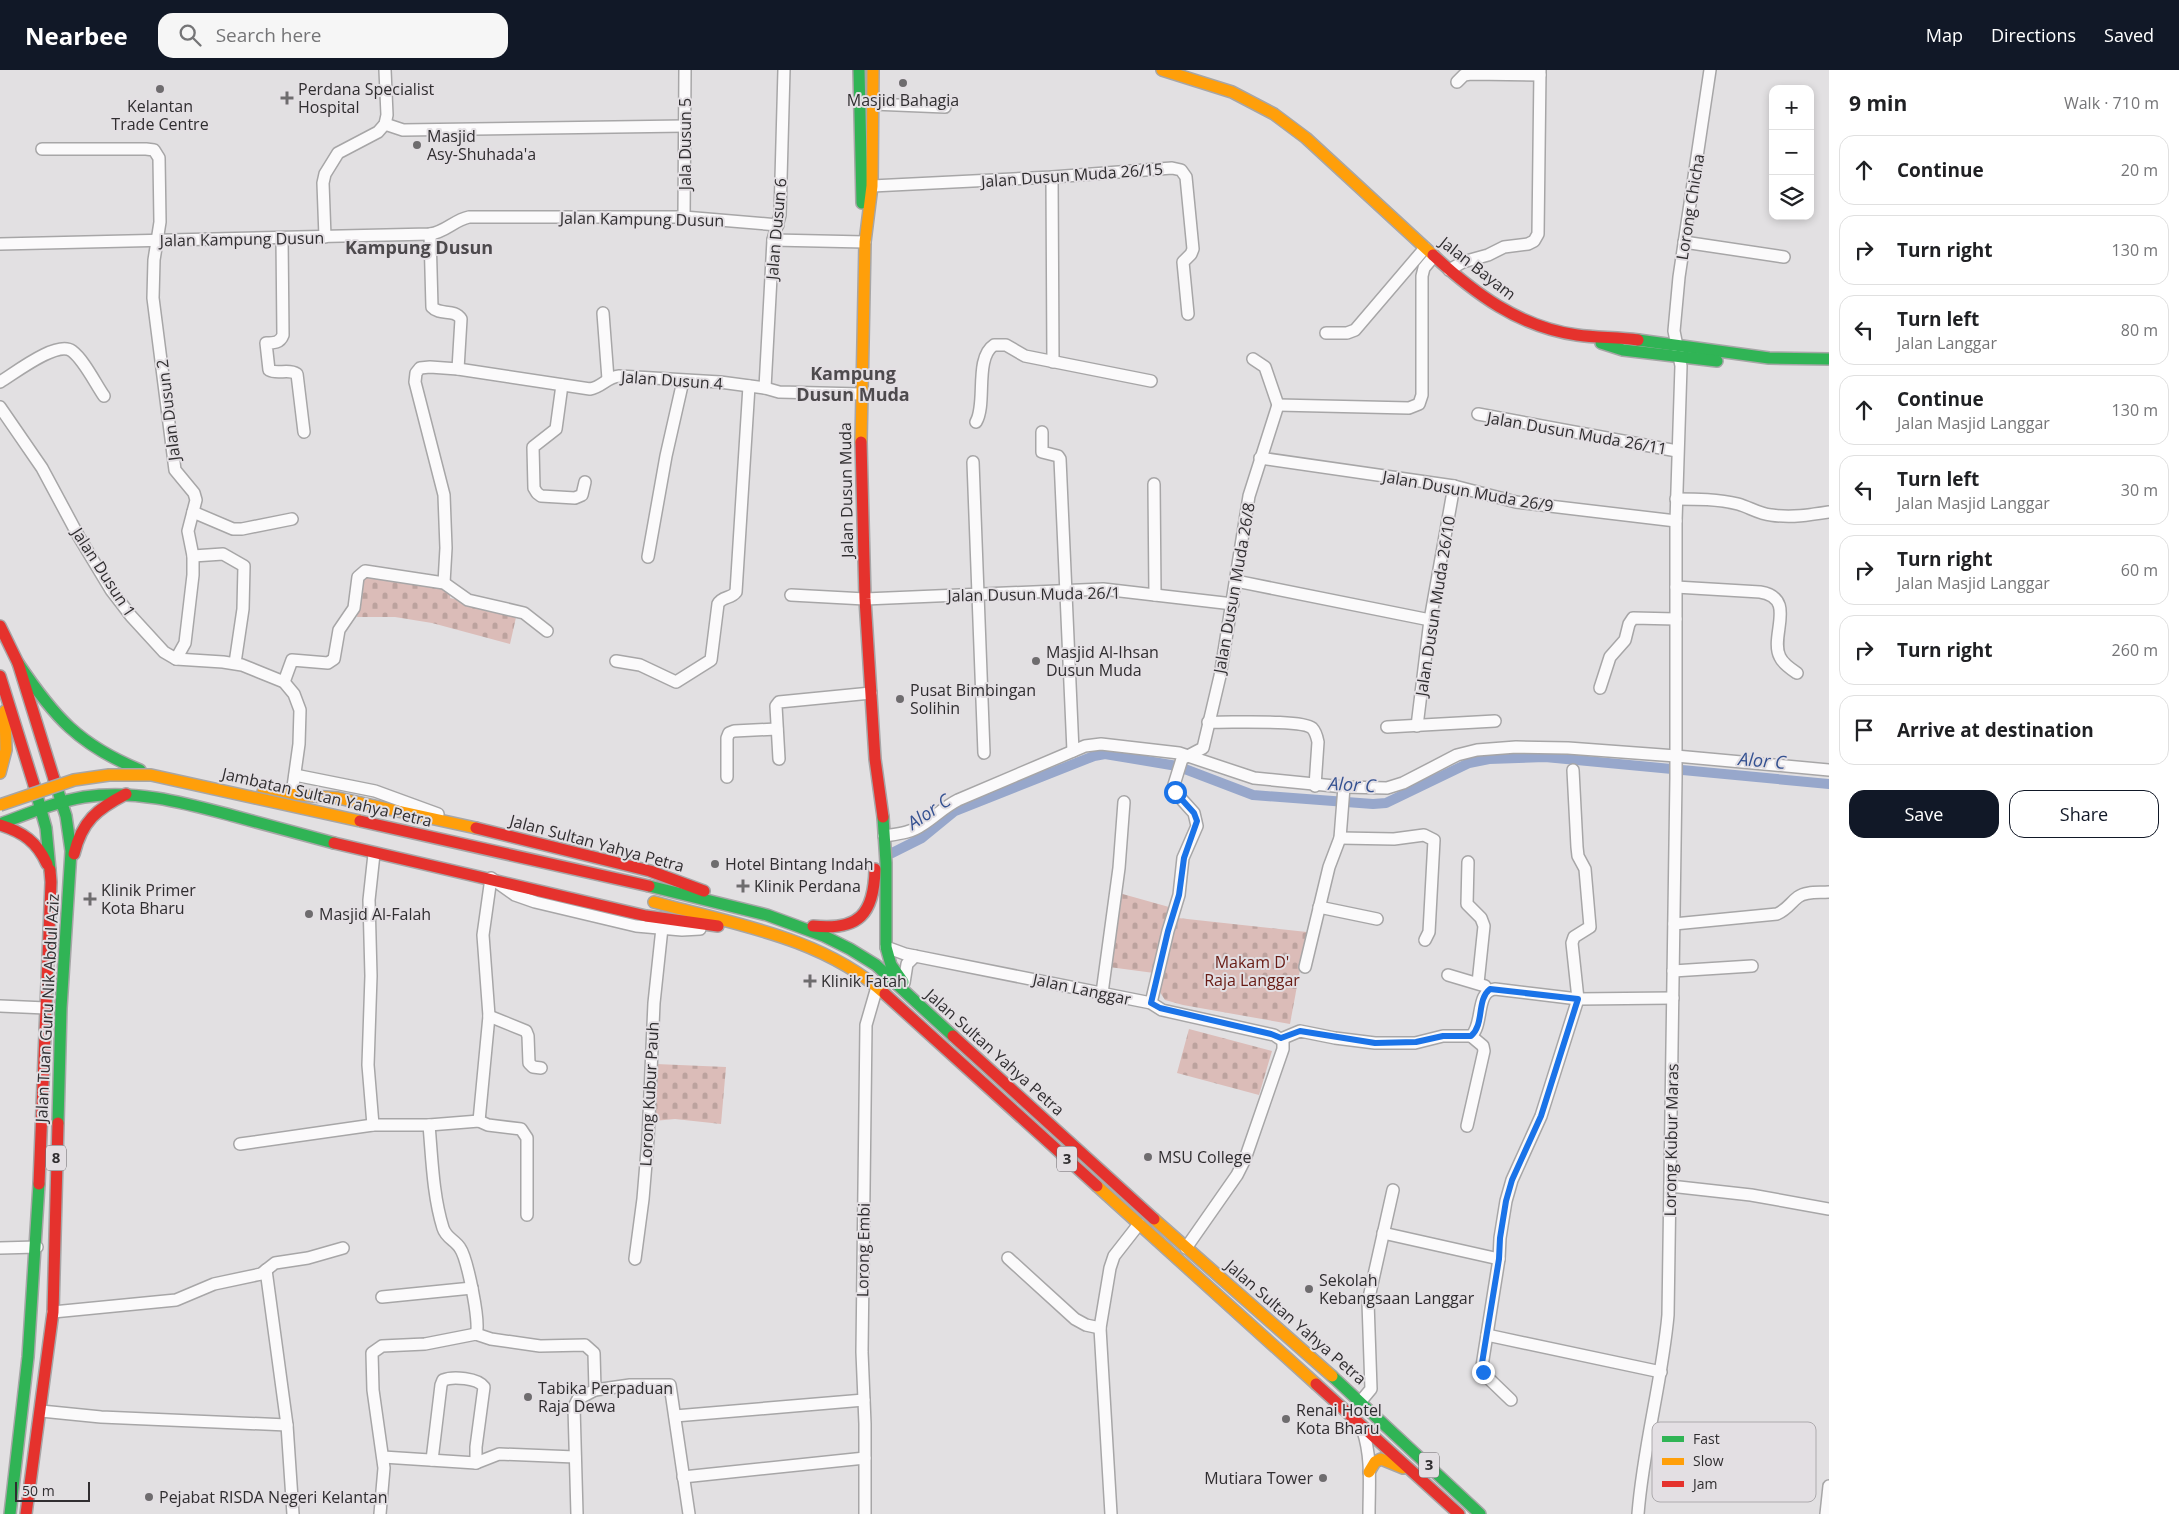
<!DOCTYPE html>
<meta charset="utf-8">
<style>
:root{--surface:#fff;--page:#f6f6f6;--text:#202124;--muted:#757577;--line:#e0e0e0;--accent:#111827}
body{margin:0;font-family:"Open Sans",sans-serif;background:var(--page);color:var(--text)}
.controls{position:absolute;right:15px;top:15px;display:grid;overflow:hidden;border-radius:10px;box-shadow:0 2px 8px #0003}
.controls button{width:45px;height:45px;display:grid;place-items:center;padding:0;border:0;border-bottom:1px solid var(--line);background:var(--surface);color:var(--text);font:25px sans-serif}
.scale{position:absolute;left:15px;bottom:12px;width:75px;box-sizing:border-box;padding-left:5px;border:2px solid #302e30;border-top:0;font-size:14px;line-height:18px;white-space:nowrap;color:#302e30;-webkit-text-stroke:4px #e3dfe3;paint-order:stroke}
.stop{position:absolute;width:15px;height:15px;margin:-11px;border:4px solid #1a73e8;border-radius:50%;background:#fff}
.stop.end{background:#1a73e8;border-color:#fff;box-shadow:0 1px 5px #0008}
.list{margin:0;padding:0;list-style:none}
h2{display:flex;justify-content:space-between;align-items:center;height:65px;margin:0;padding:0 20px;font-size:21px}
h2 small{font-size:16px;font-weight:400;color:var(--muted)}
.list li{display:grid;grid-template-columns:32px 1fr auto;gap:15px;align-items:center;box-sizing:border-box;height:70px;margin:0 10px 10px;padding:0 10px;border:1px solid var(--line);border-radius:15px}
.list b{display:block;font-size:19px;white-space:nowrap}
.list p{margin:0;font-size:16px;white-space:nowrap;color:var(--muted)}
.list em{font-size:16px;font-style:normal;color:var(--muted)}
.actions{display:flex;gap:10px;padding:15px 20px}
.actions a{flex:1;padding:11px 0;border:1px solid var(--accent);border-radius:15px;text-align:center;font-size:18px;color:var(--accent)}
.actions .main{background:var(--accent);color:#fff}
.icon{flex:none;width:28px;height:28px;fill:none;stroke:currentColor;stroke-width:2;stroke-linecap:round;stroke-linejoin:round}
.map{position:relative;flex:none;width:1829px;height:1444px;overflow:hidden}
header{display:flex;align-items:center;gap:30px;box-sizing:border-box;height:70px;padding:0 25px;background:var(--accent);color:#fff}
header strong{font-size:24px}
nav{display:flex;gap:28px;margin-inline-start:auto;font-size:18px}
.search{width:350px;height:45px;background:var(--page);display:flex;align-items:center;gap:12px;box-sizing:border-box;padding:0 18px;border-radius:15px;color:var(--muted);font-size:19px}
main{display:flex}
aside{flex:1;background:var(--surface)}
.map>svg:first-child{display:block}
</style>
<header>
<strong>Nearbee</strong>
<div class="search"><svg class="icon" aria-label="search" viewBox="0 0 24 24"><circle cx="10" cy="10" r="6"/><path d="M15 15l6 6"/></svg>Search here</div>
<nav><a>Map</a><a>Directions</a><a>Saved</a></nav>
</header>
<main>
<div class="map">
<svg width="1829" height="1444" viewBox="0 0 1829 1444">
<defs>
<pattern id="cemetery-stones" width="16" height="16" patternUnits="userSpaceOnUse" patternTransform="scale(1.25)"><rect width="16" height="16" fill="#dbbcb8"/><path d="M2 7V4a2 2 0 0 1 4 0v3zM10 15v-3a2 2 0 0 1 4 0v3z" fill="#bca29e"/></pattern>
</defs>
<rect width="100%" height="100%" fill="#e2e0e2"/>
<g fill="url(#cemetery-stones)">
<path d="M371 504 451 518 450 528 517 543 510 574 432 553 395 547H357L362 507Z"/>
<path d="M1119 823 1169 837 1154 903 1109 897Z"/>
<path d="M1178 848 1307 862 1290 954 1183 935 1165 930 1158 919Z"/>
<path d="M1189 959 1272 981 1259 1025 1177 1003Z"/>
<path d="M656 994 726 997 721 1054 675 1049 654 1051Z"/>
</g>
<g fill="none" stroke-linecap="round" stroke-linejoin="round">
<path stroke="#97a7cb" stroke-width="10" d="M892 783 922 768 955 741 1094 686 1105 684 1177 696 1253 725 1373 734 1386 733 1469 693 1489 689 1545 687 1829 714"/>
<defs>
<g id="street">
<path d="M1457 12 1464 5 1471 4 1540 5"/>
<path d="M873 34 945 37"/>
<path d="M385 54 403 60 685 56"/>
<path d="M42 79H146L154 80 159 88 160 152 154 190 153 228 175 400 194 423 196 430 188 461 193 486V505L185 573 176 589"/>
<path d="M1052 107 1053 292"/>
<path d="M872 116 1052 107 1172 98 1181 100 1186 107 1193 179 1191 184 1183 192 1188 244"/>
<path d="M684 147 685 0"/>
<path d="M430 164 432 237C440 246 454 238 461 249L458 299"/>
<path d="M325 167 323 113 325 104 338 83 378 62 385 54 387 45 385 0"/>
<path d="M282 168 283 265C280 273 274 273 266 273L269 300C278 305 288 298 297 304L304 362"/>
<path d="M773 170 865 172"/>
<path d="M1684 172 1784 187"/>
<path d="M0 174 430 164C446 162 454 150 469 147H684L778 155"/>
<path d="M1449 200 1463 192 1488 185 1504 177 1528 174 1534 171 1538 164 1540 0"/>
<path d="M603 243 608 309"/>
<path d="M1326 263H1347L1355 260 1425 178"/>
<path d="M1253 289 1265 297 1278 335"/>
<path d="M0 312C15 303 57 270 72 281 84 290 95 313 104 326"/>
<path d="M562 315 556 359 533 377 534 418 537 423 541 426 575 428 582 425 585 412"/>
<path d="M765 318 773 170 780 145 784 0"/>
<path d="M1278 335 1409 338 1419 334 1422 325V206L1424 198 1434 186"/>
<path d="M0 337 42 398 79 467 111 520 131 546 164 582 176 589 223 592 242 595 284 612 294 624 300 640 299 674 292 724"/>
<path d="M1478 344 1677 381"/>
<path d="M976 352C987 334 974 288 994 275H1006L1025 286 1151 311"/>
<path d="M1042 362V382L1058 386 1060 389 1073 681"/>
<path d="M1260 388 1454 416 1516 432 1676 451"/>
<path d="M973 392 984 683"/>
<path d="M1154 414 1155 525"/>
<path d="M1676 429C1697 429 1718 429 1738 434 1749 437 1759 444 1771 445 1791 448 1810 445 1829 442"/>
<path d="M193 442 233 459H242L292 449"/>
<path d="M193 486 223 484 244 496 243 539 235 593"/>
<path d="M648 487 666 386 683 311"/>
<path d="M1236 511 1430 550"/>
<path d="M444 513 446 478 444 425 415 312 416 303 420 298 430 297 458 299 590 319C602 317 607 307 619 306L720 312 765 318 779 322 861 324"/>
<path d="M1676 517 1760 522C1798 528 1769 566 1780 587 1783 594 1791 599 1797 603"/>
<path d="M791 525 865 529 1103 519 1233 534"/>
<path d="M616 591 640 595 676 612 711 590 718 534C722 526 731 529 736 522L749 316"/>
<path d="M284 612 292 590 328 593 334 589 339 560 354 538 358 507 365 501 444 513 468 530 524 543 547 561"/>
<path d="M1600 618 1610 587 1625 570 1629 554 1633 548 1676 549"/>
<path d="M1208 652C1226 653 1301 649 1312 658 1316 662 1317 667 1318 672L1315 716"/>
<path d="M1417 656 1430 550 1454 416"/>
<path d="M1387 657 1495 651"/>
<path d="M779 689 776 636 779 632 871 623"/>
<path d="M295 705 375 721 438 744"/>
<path d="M727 707V668L729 663 734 661 777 659"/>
<path d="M884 766C897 764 911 763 922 755 935 747 944 737 958 730L1085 676 1101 674 1179 683 1254 708 1344 717 1387 718 1403 713 1457 685 1477 680 1516 677 1568 678 1676 686 1829 700"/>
<path d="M1340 768 1394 769 1424 765 1434 770 1429 862 1425 870"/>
<path d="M1468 792 1467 834 1481 848 1484 856 1478 913"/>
<path d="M1319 837 1377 849"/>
<path d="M1674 854 1777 844C1788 839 1790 833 1798 827 1806 821 1819 823 1829 822"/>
<path d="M886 877 905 884 1151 933 1162 940 1274 965 1283 971V979L1245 1089 1237 1105 1186 1178"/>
<path d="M1305 897 1329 797 1340 768 1344 717"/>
<path d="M1673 901 1752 896"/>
<path d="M1448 905 1485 916"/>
<path d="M904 913 907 894 915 886"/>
<path d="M1102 923 1119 798 1124 732"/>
<path d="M1151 933 1168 861 1179 825 1183 788 1197 756 1194 743 1175 722 1173 718 1182 689 1203 678 1220 606 1249 426 1278 335"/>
<path d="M0 936 46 938"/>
<path d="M489 946 526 961 528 966 529 993 533 997 541 998"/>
<path d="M1281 969 1300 961 1335 968 1375 973H1415L1443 966H1471C1484 955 1475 921 1495 919L1578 929 1673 928"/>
<path d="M479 1051 489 946 483 865 491 808 515 825 535 832 636 856 682 860 700 859"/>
<path d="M373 1055 368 995 371 906 369 830 374 784"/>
<path d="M429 1055C432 1089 433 1126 443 1158 446 1168 455 1170 460 1178 467 1188 481 1254 476 1264"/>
<path d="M1467 1056 1484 981 1483 976 1471 966"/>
<path d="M240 1074 373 1055H429L479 1051 488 1055 521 1059 527 1068V1145"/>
<path d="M1670 1116 1751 1125 1829 1139"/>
<path d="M1383 1163 1499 1189"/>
<path d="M0 1178 37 1177"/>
<path d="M1008 1188 1075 1249 1086 1255 1100 1258"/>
<path d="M635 1189 643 1129 648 1069 654 933 662 858"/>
<path d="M266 1200 287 1355 293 1444"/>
<path d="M382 1227 472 1218"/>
<path d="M53 1242 176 1230 214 1214 261 1204 275 1193 308 1188 343 1178"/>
<path d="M1487 1265 1661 1302"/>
<path d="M595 1320 630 1315H670L689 1444"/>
<path d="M1511 1330 1485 1305 1482 1296 1499 1189 1500 1168 1506 1131 1512 1110 1541 1046 1578 929 1572 873 1574 867 1590 857 1585 799 1578 786 1577 777 1573 700"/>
<path d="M1361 1331 1371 1319 1368 1232 1393 1120"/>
<path d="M41 1341 101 1347 287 1355"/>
<path d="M675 1346 864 1330"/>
<path d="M1363 1361C1372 1388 1369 1416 1369 1444"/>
<path d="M383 1387 476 1393 499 1384 575 1387"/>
<path d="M432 1390 441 1315 443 1310C453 1306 478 1308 484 1317L476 1377V1393"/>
<path d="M683 1407 865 1388"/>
<path d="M380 1444 384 1398 373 1320 372 1283 382 1276 425 1274 476 1264 491 1269 540 1276 585 1275 594 1283 595 1320 578 1329 574 1337 577 1444"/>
<path d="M865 1444V1354L862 1282 866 955 877 917"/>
<path d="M1111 1444 1100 1258 1110 1198 1114 1186 1139 1154"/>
<path d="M1638 1444C1643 1377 1662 1312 1668 1245L1676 708V451L1681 296 1674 261 1679 207 1710 0"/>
<path d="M1826 1444 1829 1416"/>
</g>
<g id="fast">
<path d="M859 0 862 133"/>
<path d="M1638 270 1769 288 1829 289"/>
<path d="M1601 273 1623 280 1717 291"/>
<path d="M18 593C54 647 79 675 140 700"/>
<path d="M54 709 66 746 71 781 61 938 58 1053"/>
<path d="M34 715 46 758 50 800"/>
<path d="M883 747 886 793V877L891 895 903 912"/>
<path d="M0 754C27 744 55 732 84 727 136 719 185 733 234 746 268 755 301 764 334 773"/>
<path d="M649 816 767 845 824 866 850 879 876 895 953 966"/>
<path d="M1332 1306 1480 1444"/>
<path d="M10 1444 28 1287 39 1114"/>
</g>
<g id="slow">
<path d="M1162 0 1232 22 1274 44 1306 68 1433 185"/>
<path d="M861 372 865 172 872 116 873 0"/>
<path d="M0 703 6 680 5 641"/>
<path d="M263 722 338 728 476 758"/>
<path d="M654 832C733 854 822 867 885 924"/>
<path d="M1097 1116 1316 1314"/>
<path d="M1154 1149 1332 1306"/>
<path d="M1369 1402 1375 1392 1381 1389 1403 1398"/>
</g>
<g id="jam">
<path d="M1433 185C1474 223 1519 257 1577 265 1597 268 1618 267 1638 270"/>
<path d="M861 372 865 529 875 689 883 747"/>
<path d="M0 556 18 593 54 709"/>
<path d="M0 606 34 715"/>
<path d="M0 755C23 762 37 772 47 794"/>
<path d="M476 758 650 801 704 821"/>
<path d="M334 773 646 846 718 856"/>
<path d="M74 784C82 751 97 739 126 724"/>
<path d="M813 856C859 861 874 844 875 799"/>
<path d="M885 924 1097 1116"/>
<path d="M953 966 1154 1149"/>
<path d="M39 1114 51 812 50 800"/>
<path d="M1316 1314 1459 1444"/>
<path d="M26 1444 53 1242 58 1053"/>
</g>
</defs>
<use href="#street" stroke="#a7a6a7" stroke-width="14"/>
<use href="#fast" stroke="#a7a6a7" stroke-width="14"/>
<use href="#slow" stroke="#a7a6a7" stroke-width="14"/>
<use href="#jam" stroke="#a7a6a7" stroke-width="14"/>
<use href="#street" stroke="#fbfafb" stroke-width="11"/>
<use href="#fast" stroke="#30b455" stroke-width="11"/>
<use href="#slow" stroke="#ff9f0a" stroke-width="11"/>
<use href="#jam" stroke="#e5322d" stroke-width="11"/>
<defs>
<path id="slow-bridge" d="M0 735 74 710 109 705H151L360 751"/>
<path id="jam-bridge" d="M360 751 649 816"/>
</defs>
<use href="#slow-bridge" stroke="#a7a6a7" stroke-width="14" stroke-linecap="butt"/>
<use href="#jam-bridge" stroke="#a7a6a7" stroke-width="14" stroke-linecap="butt"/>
<use href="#slow-bridge" stroke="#ff9f0a" stroke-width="11"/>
<use href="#jam-bridge" stroke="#e5322d" stroke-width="11"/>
</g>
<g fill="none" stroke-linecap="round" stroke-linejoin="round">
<path stroke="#1a73e8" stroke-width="6" d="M1175 722 1194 743 1197 751 1184 788 1179 825 1168 861 1151 933 1160 938 1271 964 1281 968 1300 961 1375 973 1416 972 1443 966H1471C1485 954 1476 930 1490 919L1578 929 1541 1046 1512 1110 1506 1131 1500 1168 1499 1189 1482 1293 1483 1302"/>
</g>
<g fill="#6e6c6e" stroke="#e3dfe3" stroke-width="2">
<circle cx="903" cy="13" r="5"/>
<circle cx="160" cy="19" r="5"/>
<path d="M284.5 20.5h5v5h5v5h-5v5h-5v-5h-5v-5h5z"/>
<circle cx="417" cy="75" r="5"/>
<circle cx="1036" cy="591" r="5"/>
<circle cx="900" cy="629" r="5"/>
<circle cx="715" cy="794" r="5"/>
<path d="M740.5 808.5h5v5h5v5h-5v5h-5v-5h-5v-5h5z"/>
<path d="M87.5 821.5h5v5h5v5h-5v5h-5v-5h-5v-5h5z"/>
<circle cx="309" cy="844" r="5"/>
<path d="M807.5 903.5h5v5h5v5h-5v5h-5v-5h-5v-5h5z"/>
<circle cx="1148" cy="1087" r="5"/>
<circle cx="1309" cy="1219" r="5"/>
<circle cx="528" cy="1327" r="5"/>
<circle cx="1286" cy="1349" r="5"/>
<circle cx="1323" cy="1408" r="5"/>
<circle cx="149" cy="1427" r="5"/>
</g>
<g text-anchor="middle" stroke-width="4" stroke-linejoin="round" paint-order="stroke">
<g fill="#e3dfe3" stroke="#666366" stroke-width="1">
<rect x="46" y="1075.5" width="20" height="25" rx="4"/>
<rect x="1057" y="1076.5" width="20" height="25" rx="4"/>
<rect x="1419" y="1382.5" width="20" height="25" rx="4"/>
</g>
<g font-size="15" font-weight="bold" fill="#302e30">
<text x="56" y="1093">8</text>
<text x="1067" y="1094">3</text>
<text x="1429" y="1400">3</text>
</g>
<g font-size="16" fill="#302e30" stroke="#e3dfe3" text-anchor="start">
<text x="298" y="25">Perdana Specialist<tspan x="298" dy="18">Hospital</tspan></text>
<text x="903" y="36" text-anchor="middle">Masjid Bahagia</text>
<text x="160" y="42" text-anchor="middle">Kelantan<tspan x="160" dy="18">Trade Centre</tspan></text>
<text x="427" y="72">Masjid<tspan x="427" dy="18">Asy-Shuhada'a</tspan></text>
<text x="1046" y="588">Masjid Al-Ihsan<tspan x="1046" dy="18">Dusun Muda</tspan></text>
<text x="910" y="626">Pusat Bimbingan<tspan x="910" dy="18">Solihin</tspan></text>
<text x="725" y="800">Hotel Bintang Indah</text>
<text x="754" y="822">Klinik Perdana</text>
<text x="101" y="826">Klinik Primer<tspan x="101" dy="18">Kota Bharu</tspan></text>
<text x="319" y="850">Masjid Al-Falah</text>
<text x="821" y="917">Klinik Fatah</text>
<text x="1158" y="1093">MSU College</text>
<text x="1319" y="1216">Sekolah<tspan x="1319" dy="18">Kebangsaan Langgar</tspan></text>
<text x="538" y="1324">Tabika Perpaduan<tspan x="538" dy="18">Raja Dewa</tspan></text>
<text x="1296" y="1346">Renai Hotel<tspan x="1296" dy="18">Kota Bharu</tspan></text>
<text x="1313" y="1414" text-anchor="end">Mutiara Tower</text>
<text x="159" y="1433">Pejabat RISDA Negeri Kelantan</text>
</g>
<g font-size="16" fill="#302e30" stroke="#e3dfe3">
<text transform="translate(685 74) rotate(-90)" y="6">Jala Dusun 5</text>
<text transform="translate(1072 105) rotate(-4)" y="6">Jalan Dusun Muda 26/15</text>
<text transform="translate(1690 137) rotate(-81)" y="6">Lorong Chicha</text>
<text transform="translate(642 149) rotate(1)" y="6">Jalan Kampung Dusun</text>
<text transform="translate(776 159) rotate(-85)" y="6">Jalan Dusun 6</text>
<text transform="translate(242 169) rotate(-1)" y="6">Jalan Kampung Dusun</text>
<text transform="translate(1478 198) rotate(38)" y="6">Jalan Bayam</text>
<text transform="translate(672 310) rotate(4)" y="6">Jalan Dusun 4</text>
<text transform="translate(168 340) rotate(-97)" y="6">Jalan Dusun 2</text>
<text transform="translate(1577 363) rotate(10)" y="6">Jalan Dusun Muda 26/11</text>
<text transform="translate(846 420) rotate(-91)" y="6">Jalan Dusun Muda</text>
<text transform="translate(1468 421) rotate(10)" y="6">Jalan Dusun Muda 26/9</text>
<text transform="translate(104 502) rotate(57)" y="6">Jalan Dusun 1</text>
<text transform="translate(1234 518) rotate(-80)" y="6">Jalan Dusun Muda 26/8</text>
<text transform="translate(1034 524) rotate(-1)" y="6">Jalan Dusun Muda 26/1</text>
<text transform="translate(1435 536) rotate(-81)" y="6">Jalan Dusun Muda 26/10</text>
<text transform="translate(327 727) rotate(13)" y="6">Jambatan Sultan Yahya Petra</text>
<text transform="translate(597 773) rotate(15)" y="6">Jalan Sultan Yahya Petra</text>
<text transform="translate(1082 919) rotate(12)" y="6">Jalan Langgar</text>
<text transform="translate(47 938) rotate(-87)" y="6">Jalan Tuan Guru Nik Abdul Aziz</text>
<text transform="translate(995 982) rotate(42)" y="6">Jalan Sultan Yahya Petra</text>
<text transform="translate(649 1024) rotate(-87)" y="6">Lorong Kubur Pauh</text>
<text transform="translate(1671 1070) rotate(-89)" y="6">Lorong Kubur Maras</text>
<text transform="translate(863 1180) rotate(-89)" y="6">Lorong Embi</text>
<text transform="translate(1296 1252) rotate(41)" y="6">Jalan Sultan Yahya Petra</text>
</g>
<g font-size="16" fill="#681b14" stroke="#e3dfe3">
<text x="1252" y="898">Makam D'<tspan x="1252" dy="18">Raja Langgar</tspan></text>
</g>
<g font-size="18" font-weight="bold" fill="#4d4a4d" stroke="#e3dfe3">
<text x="419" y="184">Kampung Dusun</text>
<text x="853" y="310">Kampung<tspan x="853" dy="21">Dusun Muda</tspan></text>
</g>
<g font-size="18" font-style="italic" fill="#345191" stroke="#e3dfe3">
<text transform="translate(1762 691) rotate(5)" y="6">Alor C</text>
<text transform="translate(1352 715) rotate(3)" y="6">Alor C</text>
<text transform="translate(929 742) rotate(-34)" y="6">Alor C</text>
</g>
</g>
<rect x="1652" y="1352" width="164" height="80" rx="8" fill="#e3dfe3" stroke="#adaaad" stroke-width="1"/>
<rect x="1662" y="1366" width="22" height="6" fill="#30b455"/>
<rect x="1662" y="1388" width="22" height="7" fill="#ff9f0a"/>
<rect x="1662" y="1411" width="22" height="6" fill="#e5322d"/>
<g font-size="14" fill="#302e30">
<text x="1693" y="1374">Fast</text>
<text x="1693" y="1396">Slow</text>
<text x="1693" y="1419">Jam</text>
</g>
</svg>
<div class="controls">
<button>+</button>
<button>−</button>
<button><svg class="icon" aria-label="layers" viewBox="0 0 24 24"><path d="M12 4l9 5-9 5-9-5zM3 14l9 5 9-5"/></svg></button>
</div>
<div class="scale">50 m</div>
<div class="stop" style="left:1175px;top:722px"></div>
<div class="stop end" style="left:1483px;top:1302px"></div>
</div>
<aside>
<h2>9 min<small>Walk · 710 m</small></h2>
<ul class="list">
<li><svg class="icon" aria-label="ahead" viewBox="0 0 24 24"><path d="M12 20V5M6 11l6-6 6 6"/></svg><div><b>Continue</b></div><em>20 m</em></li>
<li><svg class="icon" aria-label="right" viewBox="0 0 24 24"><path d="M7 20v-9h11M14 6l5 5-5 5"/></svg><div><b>Turn right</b></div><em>130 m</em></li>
<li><svg class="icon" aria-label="left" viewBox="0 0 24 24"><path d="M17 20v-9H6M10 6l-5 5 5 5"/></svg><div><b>Turn left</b><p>Jalan Langgar</p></div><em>80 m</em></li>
<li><svg class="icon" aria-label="ahead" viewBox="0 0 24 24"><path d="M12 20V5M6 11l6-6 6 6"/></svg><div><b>Continue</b><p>Jalan Masjid Langgar</p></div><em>130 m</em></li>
<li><svg class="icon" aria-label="left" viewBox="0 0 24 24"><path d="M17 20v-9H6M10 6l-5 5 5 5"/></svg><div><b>Turn left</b><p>Jalan Masjid Langgar</p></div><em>30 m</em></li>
<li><svg class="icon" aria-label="right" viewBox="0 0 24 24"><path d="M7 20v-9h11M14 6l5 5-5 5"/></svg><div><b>Turn right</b><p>Jalan Masjid Langgar</p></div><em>60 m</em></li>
<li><svg class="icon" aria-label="right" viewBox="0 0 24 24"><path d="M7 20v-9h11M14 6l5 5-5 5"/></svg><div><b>Turn right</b></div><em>260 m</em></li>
<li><svg class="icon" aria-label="arrive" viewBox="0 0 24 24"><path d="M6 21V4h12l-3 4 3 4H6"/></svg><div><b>Arrive at destination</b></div></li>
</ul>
<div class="actions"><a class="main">Save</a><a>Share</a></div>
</aside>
</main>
